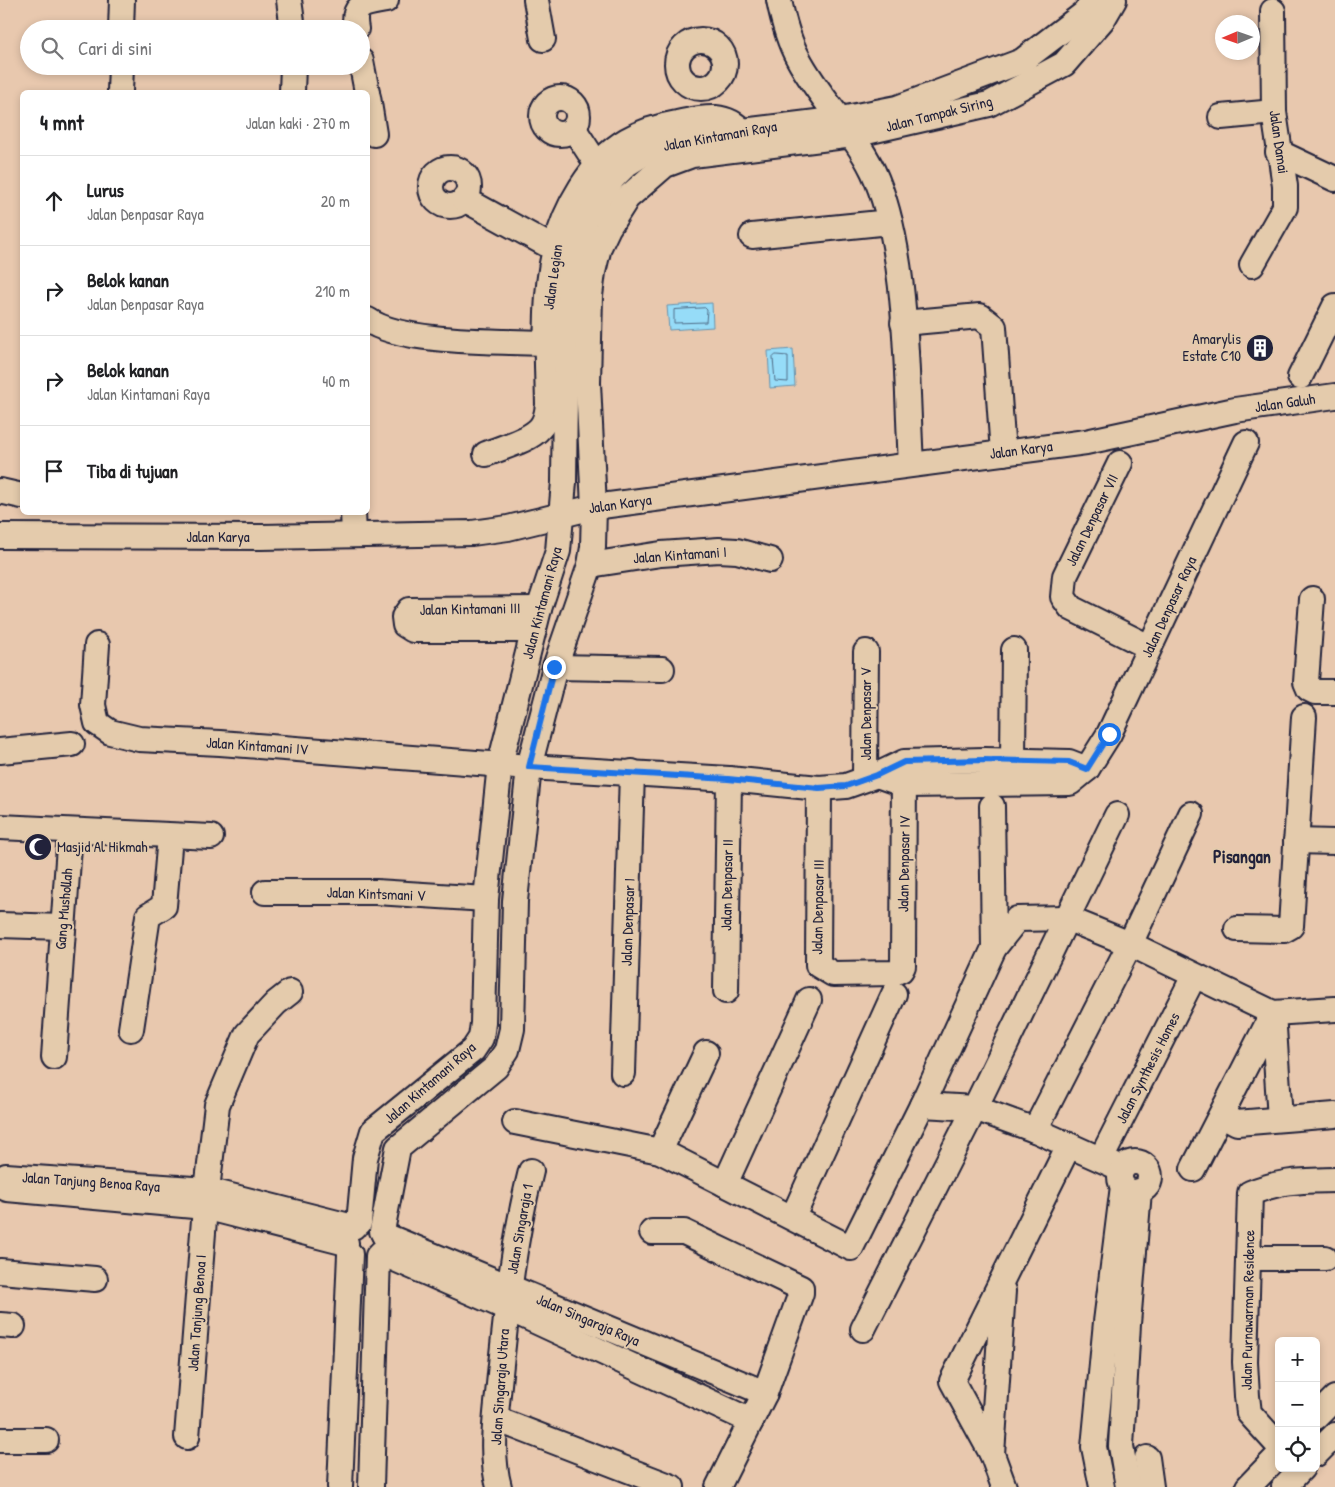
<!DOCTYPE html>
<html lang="id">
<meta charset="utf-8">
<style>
:root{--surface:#fff;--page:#f2f2f2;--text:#202124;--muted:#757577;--line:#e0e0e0}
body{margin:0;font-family:"Patrick Hand",sans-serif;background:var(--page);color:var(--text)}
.controls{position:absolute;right:15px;bottom:15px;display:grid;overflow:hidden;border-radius:8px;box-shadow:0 2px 8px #0003}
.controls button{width:45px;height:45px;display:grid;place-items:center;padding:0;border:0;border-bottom:1px solid var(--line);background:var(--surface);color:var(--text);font:25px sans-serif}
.compass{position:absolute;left:1215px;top:15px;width:45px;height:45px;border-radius:50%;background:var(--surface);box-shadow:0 2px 8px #0003;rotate:268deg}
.stop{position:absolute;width:15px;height:15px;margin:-11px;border:4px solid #1a73e8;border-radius:50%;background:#fff}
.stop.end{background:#1a73e8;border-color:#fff;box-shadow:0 1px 5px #0008}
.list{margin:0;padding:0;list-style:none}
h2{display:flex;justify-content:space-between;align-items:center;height:65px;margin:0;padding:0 20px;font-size:21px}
h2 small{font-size:16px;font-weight:400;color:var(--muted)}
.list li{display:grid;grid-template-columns:32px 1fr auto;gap:15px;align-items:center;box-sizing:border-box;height:90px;padding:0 20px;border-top:1px solid var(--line)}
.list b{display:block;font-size:19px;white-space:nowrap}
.list p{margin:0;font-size:16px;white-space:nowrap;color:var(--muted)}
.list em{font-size:16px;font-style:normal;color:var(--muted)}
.icon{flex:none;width:28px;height:28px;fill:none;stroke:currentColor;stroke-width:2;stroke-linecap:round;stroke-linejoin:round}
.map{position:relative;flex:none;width:1335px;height:1487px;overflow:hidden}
.search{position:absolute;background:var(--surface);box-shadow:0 2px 8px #0003;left:20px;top:20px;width:350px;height:55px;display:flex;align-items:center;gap:12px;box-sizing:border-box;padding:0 18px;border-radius:28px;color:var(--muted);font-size:19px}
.panel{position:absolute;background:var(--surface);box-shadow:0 2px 8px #0003;left:20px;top:90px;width:350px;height:425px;border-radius:8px}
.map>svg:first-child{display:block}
</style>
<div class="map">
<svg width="1335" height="1487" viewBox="0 0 1335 1487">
<rect width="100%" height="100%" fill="#e8c8ae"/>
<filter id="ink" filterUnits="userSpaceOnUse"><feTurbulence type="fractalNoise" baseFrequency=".02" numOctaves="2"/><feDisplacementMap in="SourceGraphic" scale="10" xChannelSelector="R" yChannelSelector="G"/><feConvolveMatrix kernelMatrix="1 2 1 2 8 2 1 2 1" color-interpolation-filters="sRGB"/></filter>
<g filter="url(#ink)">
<g fill="#96dcf8" stroke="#6892ac">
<path d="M712 303 713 327 669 330 667 306Z"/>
<path d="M793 349 795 386 770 388 768 351Z"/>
</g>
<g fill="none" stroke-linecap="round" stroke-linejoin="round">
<g stroke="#506c87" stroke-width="1">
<path d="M705 308 707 310 706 322 674 323V310Z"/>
<path d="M776 355 788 356V382L775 381 773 358Z"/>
</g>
<defs>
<g id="minor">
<path d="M289 0 293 29"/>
<path d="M536 0 543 39"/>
<path d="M779 0C783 20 788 40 798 58 819 98 853 130 873 171 909 248 906 379 911 464"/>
<path d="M121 29 122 0"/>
<path d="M356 29C351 3 366 4 386 0"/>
<circle cx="701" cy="64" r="24"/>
<path d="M361 61 367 92"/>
<path d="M120 92 121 66"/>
<path d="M292 92 293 66"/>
<path d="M368 97 374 134"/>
<circle cx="560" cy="116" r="18"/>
<path d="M1221 117 1274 112"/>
<path d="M574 129 598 166"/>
<path d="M1278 152 1335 179"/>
<circle cx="450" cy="187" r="19"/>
<path d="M464 199 555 249"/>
<path d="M752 236 890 222"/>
<path d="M1252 265 1285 207V186L1274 112 1273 11"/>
<path d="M368 320C401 344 504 341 547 343"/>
<path d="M903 323 980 316 994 327 1003 453"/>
<path d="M1300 377 1335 306"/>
<path d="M486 454C502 447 529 441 540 428 546 422 547 412 548 405 547 354 543 299 555 249 564 209 591 161 627 140 643 131 660 126 677 123 702 118 725 111 744 133"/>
<path d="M1120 463 1065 576 1063 597 1071 608 1149 647"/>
<path d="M0 491 22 496"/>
<path d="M353 512 354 535"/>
<path d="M0 536 261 537 472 533 508 528 594 507 1086 442 1235 410 1335 396"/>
<path d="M590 565 661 554 719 550 737 551 770 560"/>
<path d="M1312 599 1306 682 1309 689 1315 692H1335"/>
<path d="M534 630H413L405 625 404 617 409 610 539 609"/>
<path d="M97 645 93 705 97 723 110 732 139 739 220 743 529 767 729 779 819 788 846 786 877 775 904 762 985 760 1069 762 1087 769"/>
<path d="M555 667 662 669"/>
<path d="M0 751 72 744"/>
<path d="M1013 760 1014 650"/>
<path d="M877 775 905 785 1070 783 1087 769 1109 734 1246 443"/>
<path d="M865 777 866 652"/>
<path d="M819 788 818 965 833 974 894 973 901 970 903 966 904 769"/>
<path d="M0 827 211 837"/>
<path d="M1296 841 1335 842"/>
<path d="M265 892H376L486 899"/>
<path d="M0 925 62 927"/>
<path d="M1237 929 1284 930 1291 926 1304 717"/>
<path d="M994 948 1017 919 1066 918 1130 944 1273 1013 1280 1119"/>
<path d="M726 991 729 779"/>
<path d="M131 1029 148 916 164 906 170 836"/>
<path d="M54 1057 70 832"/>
<path d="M623 1073 632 772"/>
<path d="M922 1105 975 1108 1035 1130 1122 1169"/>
<path d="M1222 1115 1237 1123 1335 1115"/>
<path d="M515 1122 660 1151 851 1248 922 1105 994 948 992 806"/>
<path d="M1035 1130 1130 944 1191 814"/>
<path d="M660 1151 706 1053"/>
<path d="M1101 1159 1194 976"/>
<circle cx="1135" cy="1177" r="15"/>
<path d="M1193 1169 1273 1013 1335 1009"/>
<path d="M725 1184 809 1000"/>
<path d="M793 1217 894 994"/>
<path d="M359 1223 365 1158 373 1131 473 1050 481 1038 483 1023 486 899 500 764 539 609 558 551 564 482 565 394 571 289 578 249 586 225 598 200 613 178 627 164 654 147 702 136 841 119 897 108 1022 61 1085 13 1093 0"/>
<path d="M382 1231 398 1148 496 1067 507 1050 512 1029 515 901 529 767 555 667 590 565 593 547 594 507 588 383 590 296 593 272 599 247 608 228 627 198 665 165 692 155 853 135 989 104 1064 64 1103 19 1114 0"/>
<path d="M652 1232H684L801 1288V1293L765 1393 718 1487"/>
<path d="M384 1235 765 1393"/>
<path d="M346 1243 205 1207 7 1189 2 1186 3 1179 6 1176 207 1190 353 1227"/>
<path d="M381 1253 507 1308 751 1421"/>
<path d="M1248 1258H1325"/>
<path d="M0 1271 95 1279"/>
<path d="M0 1325 13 1326"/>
<path d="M863 1329 975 1108 1117 815"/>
<path d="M1316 1417 1335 1398"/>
<path d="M496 1419 672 1487"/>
<path d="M187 1437 205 1207 217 1105 247 1034 276 1003 290 992"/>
<path d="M0 1440H46"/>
<path d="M1279 1446 1249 1413 1247 1396 1245 1362 1250 1193C1284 1180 1299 1181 1335 1180"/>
<path d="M992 1454 1003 1291"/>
<path d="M1316 1454 1335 1435"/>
<path d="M1147 1458 1151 1487"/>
<path d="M340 1487 350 1254"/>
<path d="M371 1487 378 1256"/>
<path d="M499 1487C489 1451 497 1410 500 1374 507 1306 514 1238 531 1171"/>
<path d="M1004 1487 992 1454 952 1381 1069 1145"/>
<path d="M1102 1487 1094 1447 1106 1322 1123 1186"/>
<path d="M1128 1487 1121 1446 1128 1324 1139 1191"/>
<path d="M1248 1487 1279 1455"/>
<path d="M1284 1487 1302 1468"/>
</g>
</defs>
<use href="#minor" stroke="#22223b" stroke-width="28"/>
<use href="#minor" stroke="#e4cbac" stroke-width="24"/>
</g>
</g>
<g fill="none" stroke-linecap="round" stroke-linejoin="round" filter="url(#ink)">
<path stroke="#1a73e8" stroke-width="6" d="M554 667 529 767 728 779 819 788 846 786 877 775 904 762 984 760 1069 762 1087 769 1109 734"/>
</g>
<defs>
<symbol id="building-disc" viewBox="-11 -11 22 22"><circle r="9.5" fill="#22223b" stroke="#e4cbac"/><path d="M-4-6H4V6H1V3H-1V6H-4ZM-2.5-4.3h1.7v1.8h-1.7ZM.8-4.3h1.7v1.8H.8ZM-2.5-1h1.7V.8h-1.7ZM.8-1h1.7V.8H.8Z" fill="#fff"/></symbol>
<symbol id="mosque-disc" viewBox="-11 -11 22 22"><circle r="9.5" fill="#22223b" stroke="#e4cbac"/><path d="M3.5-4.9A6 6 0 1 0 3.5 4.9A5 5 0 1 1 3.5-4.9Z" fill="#fff"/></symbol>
</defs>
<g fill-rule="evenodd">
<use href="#building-disc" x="1244" y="332" width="32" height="32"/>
<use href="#mosque-disc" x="22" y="831" width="32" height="32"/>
</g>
<g text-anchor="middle" stroke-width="4" stroke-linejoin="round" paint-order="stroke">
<g font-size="15" fill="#22223b" stroke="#e4cbac">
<text transform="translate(939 114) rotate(-14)" y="5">Jalan Tampak Siring</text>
<text transform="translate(720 136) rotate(-10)" y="5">Jalan Kintamani Raya</text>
<text transform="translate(1279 142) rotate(82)" y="5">Jalan Damai</text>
<text transform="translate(553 277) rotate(-82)" y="5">Jalan Legian</text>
<text transform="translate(1285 403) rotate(-8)" y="5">Jalan Galuh</text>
<text transform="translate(1021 450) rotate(-7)" y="5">Jalan Karya</text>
<text transform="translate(620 504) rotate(-8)" y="5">Jalan Karya</text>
<text transform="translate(1092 520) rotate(-64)" y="5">Jalan Denpasar VII</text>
<text x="218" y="542">Jalan Karya</text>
<text transform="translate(680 555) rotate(-4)" y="5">Jalan Kintamani I</text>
<text transform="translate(542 603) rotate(-75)" y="5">Jalan Kintamani Raya</text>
<text transform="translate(1169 607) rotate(-65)" y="5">Jalan Denpasar Raya</text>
<text transform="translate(470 609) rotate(-1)" y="5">Jalan Kintamani III</text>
<text transform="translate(866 714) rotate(-90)" y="5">Jalan Denpasar V</text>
<text transform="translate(257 746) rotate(4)" y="5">Jalan Kintamani IV</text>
<text transform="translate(904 864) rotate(-89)" y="5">Jalan Denpasar IV</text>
<text transform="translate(727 885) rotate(-89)" y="5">Jalan Denpasar II</text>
<text transform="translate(376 894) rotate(2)" y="5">Jalan Kintsmani V</text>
<text transform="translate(818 907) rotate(-89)" y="5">Jalan Denpasar III</text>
<text transform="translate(64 909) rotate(-85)" y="5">Gang Mushollah</text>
<text transform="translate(628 922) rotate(-88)" y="5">Jalan Denpasar I</text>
<text transform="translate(1148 1068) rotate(-63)" y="5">Jalan Synthesis Homes</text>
<text transform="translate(430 1083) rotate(-41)" y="5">Jalan Kintamani Raya</text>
<text transform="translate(91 1182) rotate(4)" y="5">Jalan Tanjung Benoa Raya</text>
<text transform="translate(520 1229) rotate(-80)" y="5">Jalan Singaraja 1</text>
<text transform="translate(1248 1310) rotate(-89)" y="5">Jalan Purnawarman Residence</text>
<text transform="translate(197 1313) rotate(-86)" y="5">Jalan Tanjung Benoa I</text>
<text transform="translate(588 1320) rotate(23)" y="5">Jalan Singaraja Raya</text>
<text transform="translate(500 1387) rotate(-86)" y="5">Jalan Singaraja Utara</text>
</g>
<g font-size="15" fill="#22223b" stroke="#e4cbac" text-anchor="end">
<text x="1241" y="344">Amarylis<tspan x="1241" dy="17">Estate C10</tspan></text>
<text x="57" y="852" text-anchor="start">Masjid Al Hikmah</text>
</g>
<g font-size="18" font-weight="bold" fill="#22223b" stroke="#e4cbac">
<text x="1242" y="863">Pisangan</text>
</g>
</g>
</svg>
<div class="controls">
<button>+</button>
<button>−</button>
<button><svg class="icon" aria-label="locate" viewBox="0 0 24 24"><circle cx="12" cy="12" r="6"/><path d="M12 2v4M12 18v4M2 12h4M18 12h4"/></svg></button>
</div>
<svg class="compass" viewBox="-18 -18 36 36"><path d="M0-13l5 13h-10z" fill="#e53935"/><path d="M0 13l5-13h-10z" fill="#757577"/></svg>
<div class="stop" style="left:1109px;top:734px"></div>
<div class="stop end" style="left:554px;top:667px"></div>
<div class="search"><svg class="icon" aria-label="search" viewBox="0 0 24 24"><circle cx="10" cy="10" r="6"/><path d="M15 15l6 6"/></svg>Cari di sini</div>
<section class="panel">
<h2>4 mnt<small>Jalan kaki · 270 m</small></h2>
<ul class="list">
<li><svg class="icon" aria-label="ahead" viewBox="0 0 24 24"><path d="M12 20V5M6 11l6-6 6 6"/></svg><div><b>Lurus</b><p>Jalan Denpasar Raya</p></div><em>20 m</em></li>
<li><svg class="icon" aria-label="right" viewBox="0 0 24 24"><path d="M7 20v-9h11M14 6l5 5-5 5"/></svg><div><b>Belok kanan</b><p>Jalan Denpasar Raya</p></div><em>210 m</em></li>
<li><svg class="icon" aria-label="right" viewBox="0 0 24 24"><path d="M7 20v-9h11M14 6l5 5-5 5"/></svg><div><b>Belok kanan</b><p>Jalan Kintamani Raya</p></div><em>40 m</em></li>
<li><svg class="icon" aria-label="arrive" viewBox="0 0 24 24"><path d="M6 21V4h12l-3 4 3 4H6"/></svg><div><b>Tiba di tujuan</b></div></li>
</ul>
</section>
</div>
